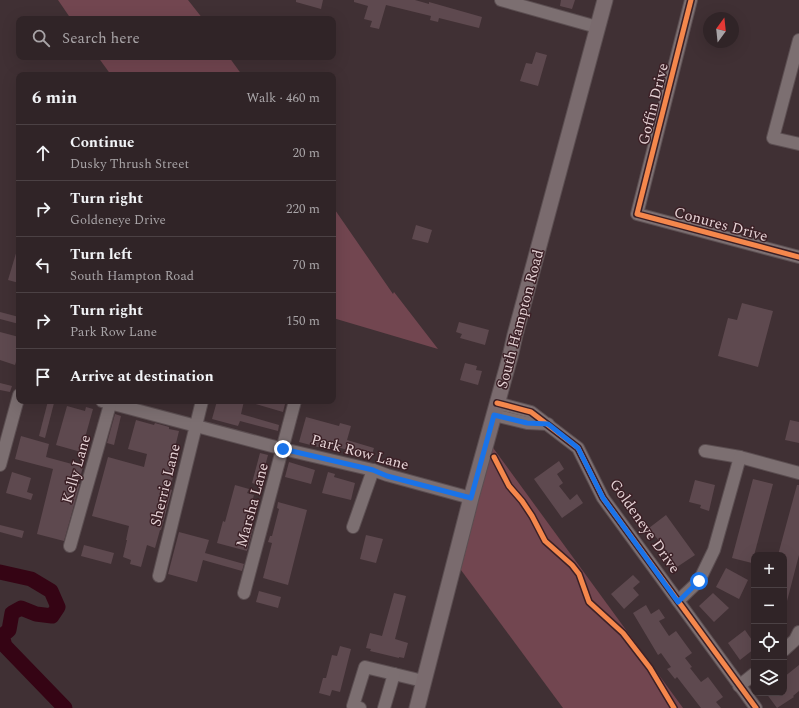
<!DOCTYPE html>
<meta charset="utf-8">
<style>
:root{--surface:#302427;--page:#3c3033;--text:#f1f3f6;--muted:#a8a4a7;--line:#4b4144}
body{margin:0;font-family:Spectral,serif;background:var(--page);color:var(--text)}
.controls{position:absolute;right:12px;bottom:12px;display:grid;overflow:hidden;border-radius:8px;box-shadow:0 4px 16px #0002}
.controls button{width:36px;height:36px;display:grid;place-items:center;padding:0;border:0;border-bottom:1px solid var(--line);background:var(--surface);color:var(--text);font:20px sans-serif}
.compass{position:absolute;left:703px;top:12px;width:36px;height:36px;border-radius:50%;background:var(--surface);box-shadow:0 4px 16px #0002;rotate:15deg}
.stop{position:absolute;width:12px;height:12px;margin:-9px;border:3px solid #1a73e8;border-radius:50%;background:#fff}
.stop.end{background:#1a73e8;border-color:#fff;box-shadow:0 1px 4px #0008}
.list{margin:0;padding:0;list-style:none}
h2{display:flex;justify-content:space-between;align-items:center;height:52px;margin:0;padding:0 16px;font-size:17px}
h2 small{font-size:13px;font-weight:400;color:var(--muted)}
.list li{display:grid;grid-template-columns:26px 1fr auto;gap:12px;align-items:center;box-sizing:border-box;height:56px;padding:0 16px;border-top:1px solid var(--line)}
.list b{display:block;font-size:15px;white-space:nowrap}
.list p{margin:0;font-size:13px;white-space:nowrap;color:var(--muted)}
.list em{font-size:13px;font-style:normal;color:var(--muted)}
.icon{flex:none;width:22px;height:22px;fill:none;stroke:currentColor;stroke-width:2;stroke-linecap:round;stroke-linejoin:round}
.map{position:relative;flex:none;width:799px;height:708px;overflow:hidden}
.search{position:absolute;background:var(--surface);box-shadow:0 4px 16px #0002;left:16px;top:16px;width:320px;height:44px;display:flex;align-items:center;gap:10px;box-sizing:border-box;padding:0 14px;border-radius:8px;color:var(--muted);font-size:15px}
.panel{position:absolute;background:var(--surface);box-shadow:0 4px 16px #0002;left:16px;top:72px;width:320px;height:332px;border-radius:8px}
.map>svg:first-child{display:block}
</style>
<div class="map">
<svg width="799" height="708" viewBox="0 0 799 708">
<rect width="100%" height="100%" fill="#403034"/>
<g fill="#724650">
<path d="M58 0H188L203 19H71Z"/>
<path d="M98 57H229L242 75H111Z"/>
<path d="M333 207 393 294 394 292 438 349 333 318Z"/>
<path d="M491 445 683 708H563L458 566Z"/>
</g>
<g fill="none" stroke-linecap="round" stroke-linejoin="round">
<path stroke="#350414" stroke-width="15" d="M0 572 31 579 51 591 58 607 52 616 36 614 21 608 12 613 9 630 2 636 5 646 65 708"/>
</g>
<g fill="#5e494f">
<path d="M296 0H323L321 9 296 2Z"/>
<path d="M354 0H415L429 4V2L482 17 479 28 439 18 438 22 430 20 431 16 386 5 379 29 370 27 372 21 364 19 368 6 354 2Z"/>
<path d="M561 0H575L572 9 560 6Z"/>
<path d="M536 52 547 55 538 86 520 81 526 63 532 64Z"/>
<path d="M416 225 432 230 428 243 412 239Z"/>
<path d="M17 250H19V283L8 280Z"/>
<path d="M742 303 773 311 758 367 718 356 728 318 737 320Z"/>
<path d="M0 312 19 317V324L0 319Z"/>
<path d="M459 322 489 330 485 345 460 338 462 334 456 332Z"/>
<path d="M0 332 19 337V352L15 365 0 360Z"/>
<path d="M465 363 477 366 476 370 482 371 478 385 460 380Z"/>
<path d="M0 383 12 386 10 392 0 390Z"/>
<path d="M48 401 54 403 45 438 39 436Z"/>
<path d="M217 401H244L241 414 279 425 278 431 240 421 238 426 212 419Z"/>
<path d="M252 401H272L285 404 283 412 252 403Z"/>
<path d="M67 406 85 411 86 407 93 409 81 452 56 445Z"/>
<path d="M115 414 121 416 114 445 107 443Z"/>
<path d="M306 417 339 426 340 423 351 426 347 440 374 448 371 457 324 443 322 448 299 442Z"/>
<path d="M136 420 154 425 155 423 169 427V429L179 431 170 468 175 469 170 489 172 490 161 530H160L155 548 147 545 141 567 130 564 131 560 123 557 127 540H126L129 526 92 516 108 457 144 467 147 454 128 449Z"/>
<path d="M790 420 799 422V443L785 440Z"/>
<path d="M21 436 49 444 46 457 83 467 78 484H80L64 541 37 534 53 469 15 459Z"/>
<path d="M260 453 268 455 260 485 252 483Z"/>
<path d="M559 461 564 469 557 474 563 483 559 486 570 500 577 494 583 503 562 518 534 479Z"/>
<path d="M289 462 315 470 311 484 285 477Z"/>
<path d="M12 472 31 478 27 492 33 494 31 500 6 493Z"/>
<path d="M328 472 335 474 334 477 355 483 351 500 322 493Z"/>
<path d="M753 479 773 484 752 563 732 558Z"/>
<path d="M695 480 715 485 709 511 700 508 701 505 689 502Z"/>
<path d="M235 485 249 489 247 493 254 495 245 527 253 529 247 551 217 543 223 521 225 522Z"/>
<path d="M797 485H799V555L786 605H784V555H778Z"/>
<path d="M278 502 307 510 288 585 263 578 272 543 268 542 270 536H272L279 509 277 508Z"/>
<path d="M666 515 695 555 677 567 666 550 649 528Z"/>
<path d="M0 525 24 531 22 538 0 532Z"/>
<path d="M179 532 209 540 205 553 244 564 242 571 203 560 197 582 168 574Z"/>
<path d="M366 535 383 539 376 563 360 559Z"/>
<path d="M84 545 114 553 111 564 81 556Z"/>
<path d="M726 568 748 580 739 599 716 587Z"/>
<path d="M633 575 640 582 633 588 639 595 624 609 611 594Z"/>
<path d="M259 591 281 597 278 608 256 602Z"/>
<path d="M394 593 406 596 395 639 408 643 404 658 399 657V658L370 651 371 649 366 648 370 633 382 636Z"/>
<path d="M713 593 729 608 714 622 699 606Z"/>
<path d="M646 605 651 614 659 609 665 618 659 621 669 636 676 631 692 653 685 658 692 667 690 668 701 682 708 677 723 697 716 702 721 708H701L677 677 675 679 667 669 671 667 661 653 658 655 633 613Z"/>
<path d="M745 630 754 643V649L740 660 728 643Z"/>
<path d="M340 646 351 649 340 692 332 690 330 696 319 693 323 678H326L332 655 337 656Z"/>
<path d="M799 665V691L793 696 794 697 777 708 766 693H784V677Z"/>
</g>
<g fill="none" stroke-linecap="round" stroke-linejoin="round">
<defs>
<g id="minor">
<path d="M501 0 597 27"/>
<path d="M691 0 637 214 799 257"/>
<path d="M799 40 773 138 799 144"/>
<path d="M102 401 283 449 373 470 387 475 471 498"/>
<path d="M497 403 531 412 578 448 603 498 756 708"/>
<path d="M494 415 527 423 548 424"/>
<path d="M705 451 740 457 799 473"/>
<path d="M0 465 19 395"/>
<path d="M353 527 373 470"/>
<path d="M70 546 111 401"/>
<path d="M159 576 202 401"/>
<path d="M244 593 295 401"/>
<path d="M678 601 699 581 714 550 740 457"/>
<path d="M784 650 795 640 799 632"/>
<path d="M739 686 754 674"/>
<path d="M360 708 353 706 365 667 423 681"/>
<path d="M384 708 394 674"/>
</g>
<path id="major" d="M417 708 471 498 510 357 515 335 605 0"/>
</defs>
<use href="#minor" stroke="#5b4e51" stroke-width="14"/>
<use href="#major" stroke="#5b4e51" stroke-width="17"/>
<use href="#minor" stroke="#7c6f71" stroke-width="12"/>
<use href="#major" stroke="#7a6b6e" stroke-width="15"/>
<defs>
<g id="cycleway">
<path d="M691 0 637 214 799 257"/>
<path d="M497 403 531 412 578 448 603 498 756 708"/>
<path d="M494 457 509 486 522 501 532 516 545 541 572 565 579 574 589 602 623 633 650 668 674 708"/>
</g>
</defs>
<use href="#cycleway" stroke="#3b2026" stroke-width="8"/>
<use href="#cycleway" stroke="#f5874c" stroke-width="5"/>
</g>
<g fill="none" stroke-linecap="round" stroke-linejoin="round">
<path stroke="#1a73e8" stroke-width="5" d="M283 449 373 470 387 476 471 498 494 415 527 423 548 424 578 448 603 498 678 602 699 581"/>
</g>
<g text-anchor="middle" stroke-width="3" stroke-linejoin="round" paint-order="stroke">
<g font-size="15" fill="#e5d2d5" stroke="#3b2026">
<text transform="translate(653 104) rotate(-76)" y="5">Goffin Drive</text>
<text transform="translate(721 224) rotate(15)" y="5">Conures Drive</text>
<text transform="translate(520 319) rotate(-75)" y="5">South Hampton Road</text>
<text transform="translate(360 452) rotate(15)" y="5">Park Row Lane</text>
<text transform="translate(76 469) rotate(-74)" y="5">Kelly Lane</text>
<text transform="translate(165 485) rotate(-76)" y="5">Sherrie Lane</text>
<text transform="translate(252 505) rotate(-75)" y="5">Marsha Lane</text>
<text transform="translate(645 526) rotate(55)" y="5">Goldeneye Drive</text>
</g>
</g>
</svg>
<div class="controls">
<button>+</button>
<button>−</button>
<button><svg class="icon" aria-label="locate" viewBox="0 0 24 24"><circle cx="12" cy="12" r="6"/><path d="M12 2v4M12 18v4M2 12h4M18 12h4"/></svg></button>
<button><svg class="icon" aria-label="layers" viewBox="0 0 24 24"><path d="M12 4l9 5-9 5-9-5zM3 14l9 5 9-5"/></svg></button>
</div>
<svg class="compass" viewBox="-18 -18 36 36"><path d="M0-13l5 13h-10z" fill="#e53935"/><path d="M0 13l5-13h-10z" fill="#a8a4a7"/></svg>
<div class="stop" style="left:699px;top:581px"></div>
<div class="stop end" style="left:283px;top:449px"></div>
<div class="search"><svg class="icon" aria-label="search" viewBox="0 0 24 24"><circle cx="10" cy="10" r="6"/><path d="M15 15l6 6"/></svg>Search here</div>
<section class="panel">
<h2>6 min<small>Walk · 460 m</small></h2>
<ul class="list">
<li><svg class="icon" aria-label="ahead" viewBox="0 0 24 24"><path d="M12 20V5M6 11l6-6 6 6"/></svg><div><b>Continue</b><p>Dusky Thrush Street</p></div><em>20 m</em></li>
<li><svg class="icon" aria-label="right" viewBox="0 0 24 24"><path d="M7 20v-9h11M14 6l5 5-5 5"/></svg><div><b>Turn right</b><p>Goldeneye Drive</p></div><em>220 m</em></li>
<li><svg class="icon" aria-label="left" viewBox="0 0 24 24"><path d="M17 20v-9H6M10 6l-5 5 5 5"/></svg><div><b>Turn left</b><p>South Hampton Road</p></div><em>70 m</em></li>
<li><svg class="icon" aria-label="right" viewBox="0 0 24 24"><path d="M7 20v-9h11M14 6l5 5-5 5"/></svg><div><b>Turn right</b><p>Park Row Lane</p></div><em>150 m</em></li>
<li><svg class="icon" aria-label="arrive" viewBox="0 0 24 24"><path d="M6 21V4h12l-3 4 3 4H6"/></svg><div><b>Arrive at destination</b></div></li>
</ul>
</section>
</div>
